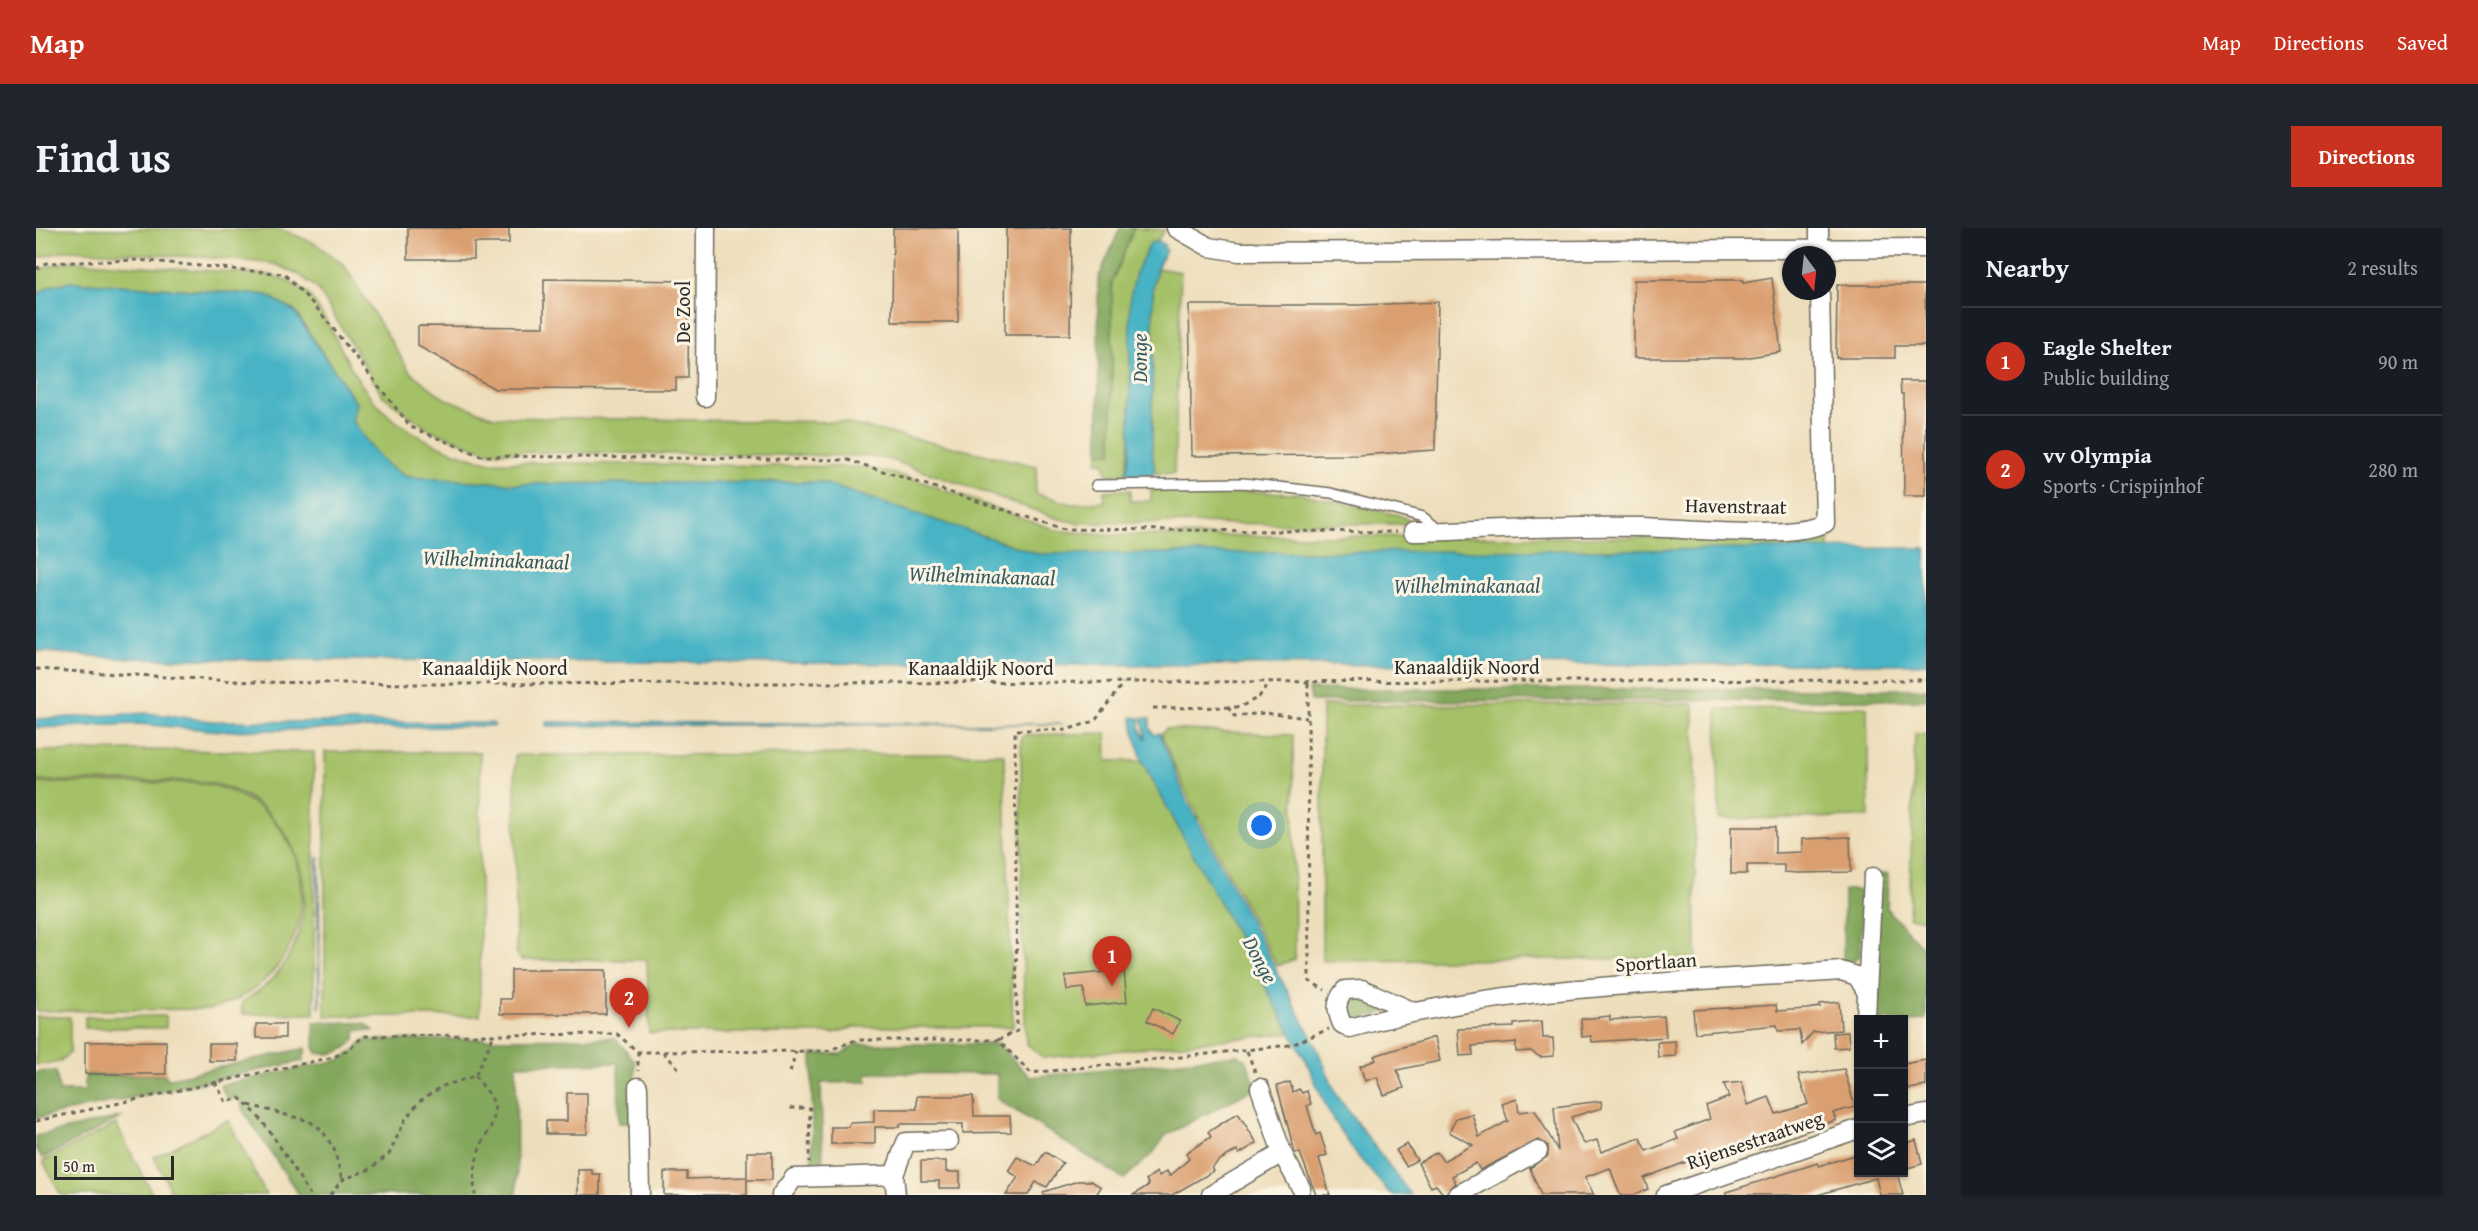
<!DOCTYPE html>
<meta charset="utf-8">
<style>
:root{--surface:#171b24;--page:#20242c;--text:#f1f3f6;--muted:#9ea1a6;--line:#363941;--accent:#c8321e}
body{margin:0;font-family:"Gentium Book Plus",serif;background:var(--page);color:var(--text)}
.controls{position:absolute;right:18px;bottom:18px;display:grid;overflow:hidden;border-radius:0px;box-shadow:0 2px 4px #0004}
.controls button{width:54px;height:54px;display:grid;place-items:center;padding:0;border:0;border-bottom:2px solid var(--line);background:var(--surface);color:var(--text);font:30px sans-serif}
.compass{position:absolute;left:1746px;top:18px;width:54px;height:54px;border-radius:50%;background:var(--surface);box-shadow:0 2px 4px #0004;rotate:165deg}
.scale{position:absolute;left:18px;bottom:15px;width:120px;box-sizing:border-box;padding-left:6px;border:3px solid #2b2b2b;border-top:0;font-size:16px;line-height:21px;white-space:nowrap;color:#2b2b2b;-webkit-text-stroke:4px #fcf5e5;paint-order:stroke}
.you{position:absolute;left:1226px;top:598px;width:21px;height:21px;margin:-15px;border:4px solid #fff;border-radius:50%;background:#1a73e8;box-shadow:0 0 0 9px #1a73e833}
.badge{display:grid;place-items:center;width:39px;height:39px;border-radius:50%;background:var(--accent);color:#fff;font-size:20px;font-weight:700}
.pin{position:absolute;translate:-50% -50px;filter:drop-shadow(0 2px 3px #0008)}
.pin::after{content:'';position:absolute;top:32px;width:21px;height:18px;background:inherit;clip-path:polygon(0 0,100% 0,50% 100%)}
.list{margin:0;padding:0;list-style:none}
h2{display:flex;justify-content:space-between;align-items:center;height:78px;margin:0;padding:0 24px;font-size:26px}
h2 small{font-size:20px;font-weight:400;color:var(--muted)}
.list li{display:grid;grid-template-columns:39px 1fr auto;gap:18px;align-items:center;box-sizing:border-box;height:108px;padding:0 24px;border-top:2px solid var(--line)}
.list b{display:block;font-size:22px;white-space:nowrap}
.list p{margin:0;font-size:20px;white-space:nowrap;color:var(--muted)}
.list em{font-size:20px;font-style:normal;color:var(--muted)}
.icon{flex:none;width:33px;height:33px;fill:none;stroke:currentColor;stroke-width:2;stroke-linecap:round;stroke-linejoin:round}
.map{position:relative;flex:none;width:1890px;height:967px;overflow:hidden;border-radius:0px}
header{display:flex;align-items:center;gap:36px;box-sizing:border-box;height:84px;padding:0 30px;background:var(--accent);color:#fff}
header strong{font-size:28px}
nav{display:flex;gap:33px;margin-inline-start:auto;font-size:21px}
.intro{display:flex;align-items:center;justify-content:space-between;box-sizing:border-box;height:144px;padding:0 36px}
h1{margin:0;font-size:42px}
.button{padding:15px 27px;border-radius:0px;background:var(--accent);color:#fff;font-size:21px;font-weight:700}
main{display:flex;gap:36px;padding:0 36px}
aside{flex:1;background:var(--surface);border-radius:0px;box-shadow:0 2px 4px #0004}
.map>svg:first-child{display:block}
</style>
<header>
<strong>Map</strong>
<nav><a>Map</a><a>Directions</a><a>Saved</a></nav>
</header>
<div class="intro"><h1>Find us</h1><a class="button">Directions</a></div>
<main>
<div class="map">
<svg width="1890" height="967" viewBox="0 0 1890 967">
<rect width="100%" height="100%" fill="#fcf5e5"/>
<filter id="ink" filterUnits="userSpaceOnUse"><feTurbulence type="fractalNoise" baseFrequency=".0167" numOctaves="2"/><feDisplacementMap in="SourceGraphic" scale="12" xChannelSelector="R" yChannelSelector="G"/><feConvolveMatrix kernelMatrix="1 2 1 2 8 2 1 2 1" color-interpolation-filters="sRGB"/></filter>
<filter id="wash" filterUnits="userSpaceOnUse"><feTurbulence type="fractalNoise" baseFrequency=".008" numOctaves="4" result="noise"/><feDisplacementMap in="SourceGraphic" scale="24" xChannelSelector="R" yChannelSelector="G"/><feGaussianBlur stdDeviation="1.35" result="paint"/><feColorMatrix in="noise" values="0 0 0 0 0 0 0 0 0 0 0 0 0 0 0 0 0 1.4 0 .05"/><feComposite in="paint" operator="in"/></filter>
<g filter="url(#wash)">
<rect width="100%" height="100%" fill="#eddebb"/>
<g fill="#a4c168" stroke="#68764a" stroke-width="1.5">
<path d="M0 0 247 2 280 16 308 37 374 144 408 170 458 189 805 194 1001 238 999 265 1036 276 1068 274V263L1094 262V273H1115V262L1262 265 1362 287 1373 292V296L1042 295 1023 291 856 232 829 228 453 224 392 201 347 168 282 61 262 46 239 36 180 30 34 22 0 30Z"/>
<path d="M1098 0 1129 2 1119 15 1090 246 1071 247 1068 234H1061L1063 225H1076V54Z"/>
<path d="M34 33 236 47C249 52 266 58 275 70 300 102 312 145 340 175 368 206 412 224 451 234L828 239 875 250 1020 302 1067 307 1759 310 1793 307V322L1002 326 784 254 480 256 373 249C346 240 332 215 316 192L320 175 259 83 231 67 36 54 14 58 0 68V42Z"/>
<path d="M1121 40 1145 44 1138 246 1119 245 1116 223 1117 59Z"/>
<path d="M1658 476 1660 730 1286 733V477Z"/>
<path d="M1831 479 1833 589 1683 591 1681 481Z"/>
<path d="M1130 501 1257 507 1259 731 1241 738 1149 562 1125 506Z"/>
<path d="M1070 505 1071 533H1106L1255 805 1007 830 990 815 986 709 985 513 988 507Z"/>
<path d="M1879 506H1890V691L1873 690Z"/>
<path d="M112 522 278 524V786H206V774C220 765 234 756 244 742 292 677 265 582 186 558 163 551 137 553 114 553 76 553 38 553 0 553V523Z"/>
<rect x="289" y="524" width="155" height="264"/>
<path d="M968 526 977 799H819L798 805H613L611 732H485L480 726 479 527Z"/>
<path d="M0 555C33 555 67 555 100 555 133 555 169 551 199 565 302 613 280 755 174 781L0 783Z"/>
<path d="M0 788 34 789V825L23 834 0 837Z"/>
<path d="M130 788V800H49V789Z"/>
<path d="M192 892 230 967H137L118 929Z"/>
<path d="M80 896 117 967H25L7 933Z"/>
</g>
<g fill="#83a75c" stroke="#576944" stroke-width="1.5">
<path d="M1084 0H1098L1076 54V225H1063L1062 51Z"/>
<path d="M1273 461H1890V472L1275 473Z"/>
<path d="M1844 646H1852L1851 681 1890 723V791L1868 795V792H1836Z"/>
<path d="M1808 662H1828L1824 727 1812 738 1796 736 1795 733 1807 732Z"/>
<path d="M1317 767 1361 781 1320 792 1313 790 1306 773Z"/>
<path d="M278 794 329 795 338 803 319 802V812C307 824 297 828 281 825L278 819Z"/>
<path d="M579 810 599 833V873L594 895H583L582 835 480 837 481 967H263L208 884 202 869 192 872 184 857 303 832 315 825 328 812Z"/>
<path d="M820 816H962L994 849 1202 827 1211 833 1220 860 1130 907 1118 924 1088 951 961 871V846L831 845V854L785 855 787 943H776V826H805Z"/>
<path d="M270 820 267 833 0 890V844L20 843 23 863H49V847H130L131 851Z"/>
<path d="M88 888 6 930 0 920V908Z"/>
</g>
<g fill="#47b3c4" stroke="#396f78" stroke-width="1.5">
<path d="M1121 12 1129 17 1127 20 1130 22 1121 40 1117 59 1116 223 1119 245 1113 247V250H1096V247L1090 246 1094 224V69L1101 41 1115 14 1119 15Z"/>
<path d="M36 54 231 67 258 83 320 175 316 192C332 215 346 240 373 249L480 256 784 254 1002 326 1890 320V436L1069 437 150 431 79 430 0 423V68L14 58Z"/>
<path d="M111 485 177 493 457 495 459 498 185 503 101 496 0 500V491Z"/>
<path d="M1096 489 1104 490V501L1110 511 1106 490H1114V500L1118 507 1123 505 1148 566 1279 816 1302 869 1375 967H1355L1320 926 1292 883 1271 835 1106 533C1103 517 1096 505 1096 489Z"/>
<path d="M510 494 1027 496 510 498Z"/>
<path d="M283 630 284 779 283 780 281 631Z"/>
</g>
<g id="blocks">
<g fill="#da9f70">
<path d="M372 0H473V15H438V31H372Z"/>
<path d="M857 0H922V94H856Z"/>
<path d="M970 0H1035L1034 107H969Z"/>
<path d="M1736 50 1745 124 1707 130H1598V52H1707V55Z"/>
<path d="M508 51 653 53 652 150H640V162L459 161 382 118V98L508 99Z"/>
<path d="M1801 57H1889L1890 118H1859V130H1800Z"/>
<path d="M1402 74 1399 222 1324 227 1156 228 1153 77H1323Z"/>
<path d="M1864 153H1890V268H1868L1867 166H1865Z"/>
<path d="M1695 599H1739V625L1766 624V611L1814 609 1815 644 1762 645 1748 644V637H1711V646H1695Z"/>
<path d="M475 742H570V786H464V771H475Z"/>
<path d="M1088 742 1091 774 1049 778 1048 760 1031 762 1029 748Z"/>
<path d="M1803 774 1805 802 1777 804 1766 817 1764 802 1742 803 1741 797 1659 805 1657 782 1740 777 1741 783 1771 781 1784 779V776Z"/>
<path d="M1117 780 1144 793 1137 806 1111 793Z"/>
<path d="M1574 788V792L1628 788 1630 809 1556 814 1555 808 1546 809 1545 791Z"/>
<path d="M1506 793 1507 810H1517L1518 828 1504 829 1495 823 1480 824V814L1436 818 1437 827 1424 828 1422 801 1478 799V796Z"/>
<rect x="220" y="796" width="29" height="14"/>
<path d="M1812 804 1813 819 1798 820 1797 805Z"/>
<path d="M1399 809 1404 833 1361 842 1368 860 1348 867 1341 849 1329 853 1324 838 1340 832 1338 828Z"/>
<path d="M130 813V846H49V814Z"/>
<path d="M1639 813 1640 828 1622 829 1621 814Z"/>
<rect x="173" y="816" width="28" height="17"/>
<path d="M1890 832V858L1868 862V836Z"/>
<path d="M1808 841 1819 879 1797 885 1800 892 1722 921 1718 910 1650 934 1608 950 1612 961 1598 967H1584L1574 940 1549 949 1558 967H1505L1494 940 1512 928V918L1503 912 1444 942 1440 935 1416 948 1420 955 1408 967 1400 957 1395 959 1382 935 1401 924 1407 933 1437 917 1413 904 1420 890 1436 886 1443 909 1472 893 1466 876 1481 871 1483 884 1499 882 1522 923 1518 879 1565 873 1566 880 1535 889 1546 913 1549 916 1561 912 1565 924 1604 910 1610 923 1642 911 1639 904 1674 891 1670 878 1693 869 1688 856 1706 854 1712 877 1733 869 1740 886 1772 876 1762 847Z"/>
<path d="M1254 854 1257 864 1263 861 1266 865 1271 863 1275 876 1271 878 1280 907 1284 905 1291 927 1283 930 1294 967H1280L1264 925H1259L1241 858Z"/>
<path d="M531 865H551V906H510V893H531Z"/>
<path d="M881 868H937L938 888H974L975 904 927 905V896H864V899H839V916H795V899H813L814 895 838 894V881H881Z"/>
<path d="M1202 885 1221 915 1203 926 1201 922 1184 932 1176 940 1178 943 1136 967H1097L1113 957 1110 952 1121 944 1123 948 1131 943 1134 948 1153 931 1150 925 1175 909 1172 904Z"/>
<path d="M1880 912 1886 936 1868 941V916Z"/>
<path d="M1371 916 1381 932 1370 938 1360 922Z"/>
<path d="M711 924H736V952H711V967H628V944H651V951L711 949Z"/>
<path d="M1009 924 1027 935 1011 959 1000 954 992 967H970L982 949 972 943 981 929 1000 938Z"/>
<path d="M1822 926V945H1861L1867 967H1844L1840 950 1781 967H1690V964L1782 935 1783 938Z"/>
<path d="M885 933H910V944H924V960H903V953H885Z"/>
<path d="M542 942H556V946H564V967H542Z"/>
<path d="M1042 953H1055L1065 959 1060 967H1008L1007 964Z"/>
</g>
</g>
</g>
<g filter="url(#ink)">
<use href="#blocks" fill-opacity="0" stroke="#6f6a5d" stroke-width="1.5"/>
<g fill="none" stroke-linecap="round" stroke-linejoin="round">
<defs>
<path id="lane" d="M1060 257 1207 255 1295 265 1387 289 1404 302"/>
<g id="street">
<path d="M1140 0 1173 19 1203 24 1890 20"/>
<path d="M1783 0V27"/>
<path d="M669 169 670 0"/>
<path d="M1377 304C1453 302 1530 297 1606 299 1653 300 1749 312 1789 295L1784 63"/>
<path d="M1831 765 1837 649"/>
<path d="M1376 783 1326 761 1309 762C1299 774 1300 782 1306 796L1314 800C1473 756 1641 755 1805 743L1821 748 1831 765 1830 792"/>
<path d="M602 859 604 967"/>
<path d="M1224 860 1246 925 1265 960"/>
<path d="M1868 890 1890 886"/>
<path d="M858 947 870 914 913 913"/>
<path d="M745 967 758 950 858 947 860 967"/>
<path d="M1175 967 1246 925"/>
<path d="M1422 967 1502 923"/>
<path d="M1630 967 1822 901"/>
</g>
</defs>
<use href="#lane" stroke="#6f6a5d" stroke-width="12"/>
<use href="#street" stroke="#6f6a5d" stroke-width="21"/>
<g stroke="#6f6a5d" stroke-width="3" stroke-dasharray="4.5 4.5" stroke-linecap="butt">
<path d="M0 41 10 35 102 32 248 46 280 79 375 199 445 228 812 232 1029 301 1360 304"/>
<path d="M0 441 214 454 387 456 1890 452"/>
<path d="M1272 455 1273 753 1289 762"/>
<path d="M1192 479 1198 488 1229 485 1271 490"/>
<path d="M1117 480 1204 479 1223 469 1233 455"/>
<path d="M962 812 981 803 979 502H1030L1059 493 1087 455"/>
<path d="M1211 823 1219 844"/>
<path d="M602 824V843"/>
<path d="M627 824 644 842"/>
<path d="M754 844 760 823"/>
<path d="M439 848C444 855 452 863 456 871 464 890 451 903 444 920 439 934 437 952 439 967"/>
<path d="M179 854 190 874 203 870C227 886 257 940 274 967"/>
<path d="M213 877 273 893 286 902 298 921 306 952"/>
<path d="M754 880H774L773 934"/>
<path d="M0 893 298 829 312 822 328 808 581 806 602 824 791 823 820 812H962L995 845 1255 817 1293 801"/>
<path d="M294 967 306 952 334 941 353 926 370 890 385 872 407 858 439 848 458 807"/>
</g>
<use href="#lane" stroke="#fff" stroke-width="9"/>
<use href="#street" stroke="#fff" stroke-width="18"/>
</g>
</g>
<g text-anchor="middle" stroke-width="6" stroke-linejoin="round" paint-order="stroke">
<g font-size="20" fill="#2b2b2b" stroke="#fcf5e5">
<text transform="translate(647 84) rotate(-90)" y="7">De Zool</text>
<text transform="translate(1700 278) rotate(1)" y="7">Havenstraat</text>
<text x="1431" y="446">Kanaaldijk Noord</text>
<text x="459" y="447">Kanaaldijk Noord</text>
<text x="945" y="447">Kanaaldijk Noord</text>
<text transform="translate(1620 734) rotate(-4)" y="7">Sportlaan</text>
<text transform="translate(1719 912) rotate(-19)" y="7">Rijensestraatweg</text>
</g>
<g font-size="21" font-style="italic" fill="#355b61" stroke="#fcf5e5">
<text transform="translate(1104 130) rotate(-90)" y="7">Donge</text>
<text transform="translate(460 332) rotate(2)" y="7">Wilhelminakanaal</text>
<text transform="translate(946 348) rotate(2)" y="7">Wilhelminakanaal</text>
<text x="1431" y="365">Wilhelminakanaal</text>
<text transform="translate(1224 732) rotate(62)" y="7">Donge</text>
</g>
</g>
</svg>
<div class="controls">
<button>+</button>
<button>−</button>
<button><svg class="icon" aria-label="layers" viewBox="0 0 24 24"><path d="M12 4l9 5-9 5-9-5zM3 14l9 5 9-5"/></svg></button>
</div>
<svg class="compass" viewBox="-18 -18 36 36"><path d="M0-13l5 13h-10z" fill="#e53935"/><path d="M0 13l5-13h-10z" fill="#9ea1a6"/></svg>
<div class="scale">50 m</div>
<div class="you"></div>
<div class="pin badge" style="left:1076px;top:758px">1</div>
<div class="pin badge" style="left:593px;top:800px">2</div>
</div>
<aside>
<h2>Nearby<small>2 results</small></h2>
<ul class="list">
<li><span class="badge">1</span><div><b>Eagle Shelter</b><p>Public building</p></div><em>90 m</em></li>
<li><span class="badge">2</span><div><b>vv Olympia</b><p>Sports · Crispijnhof</p></div><em>280 m</em></li>
</ul>
</aside>
</main>
